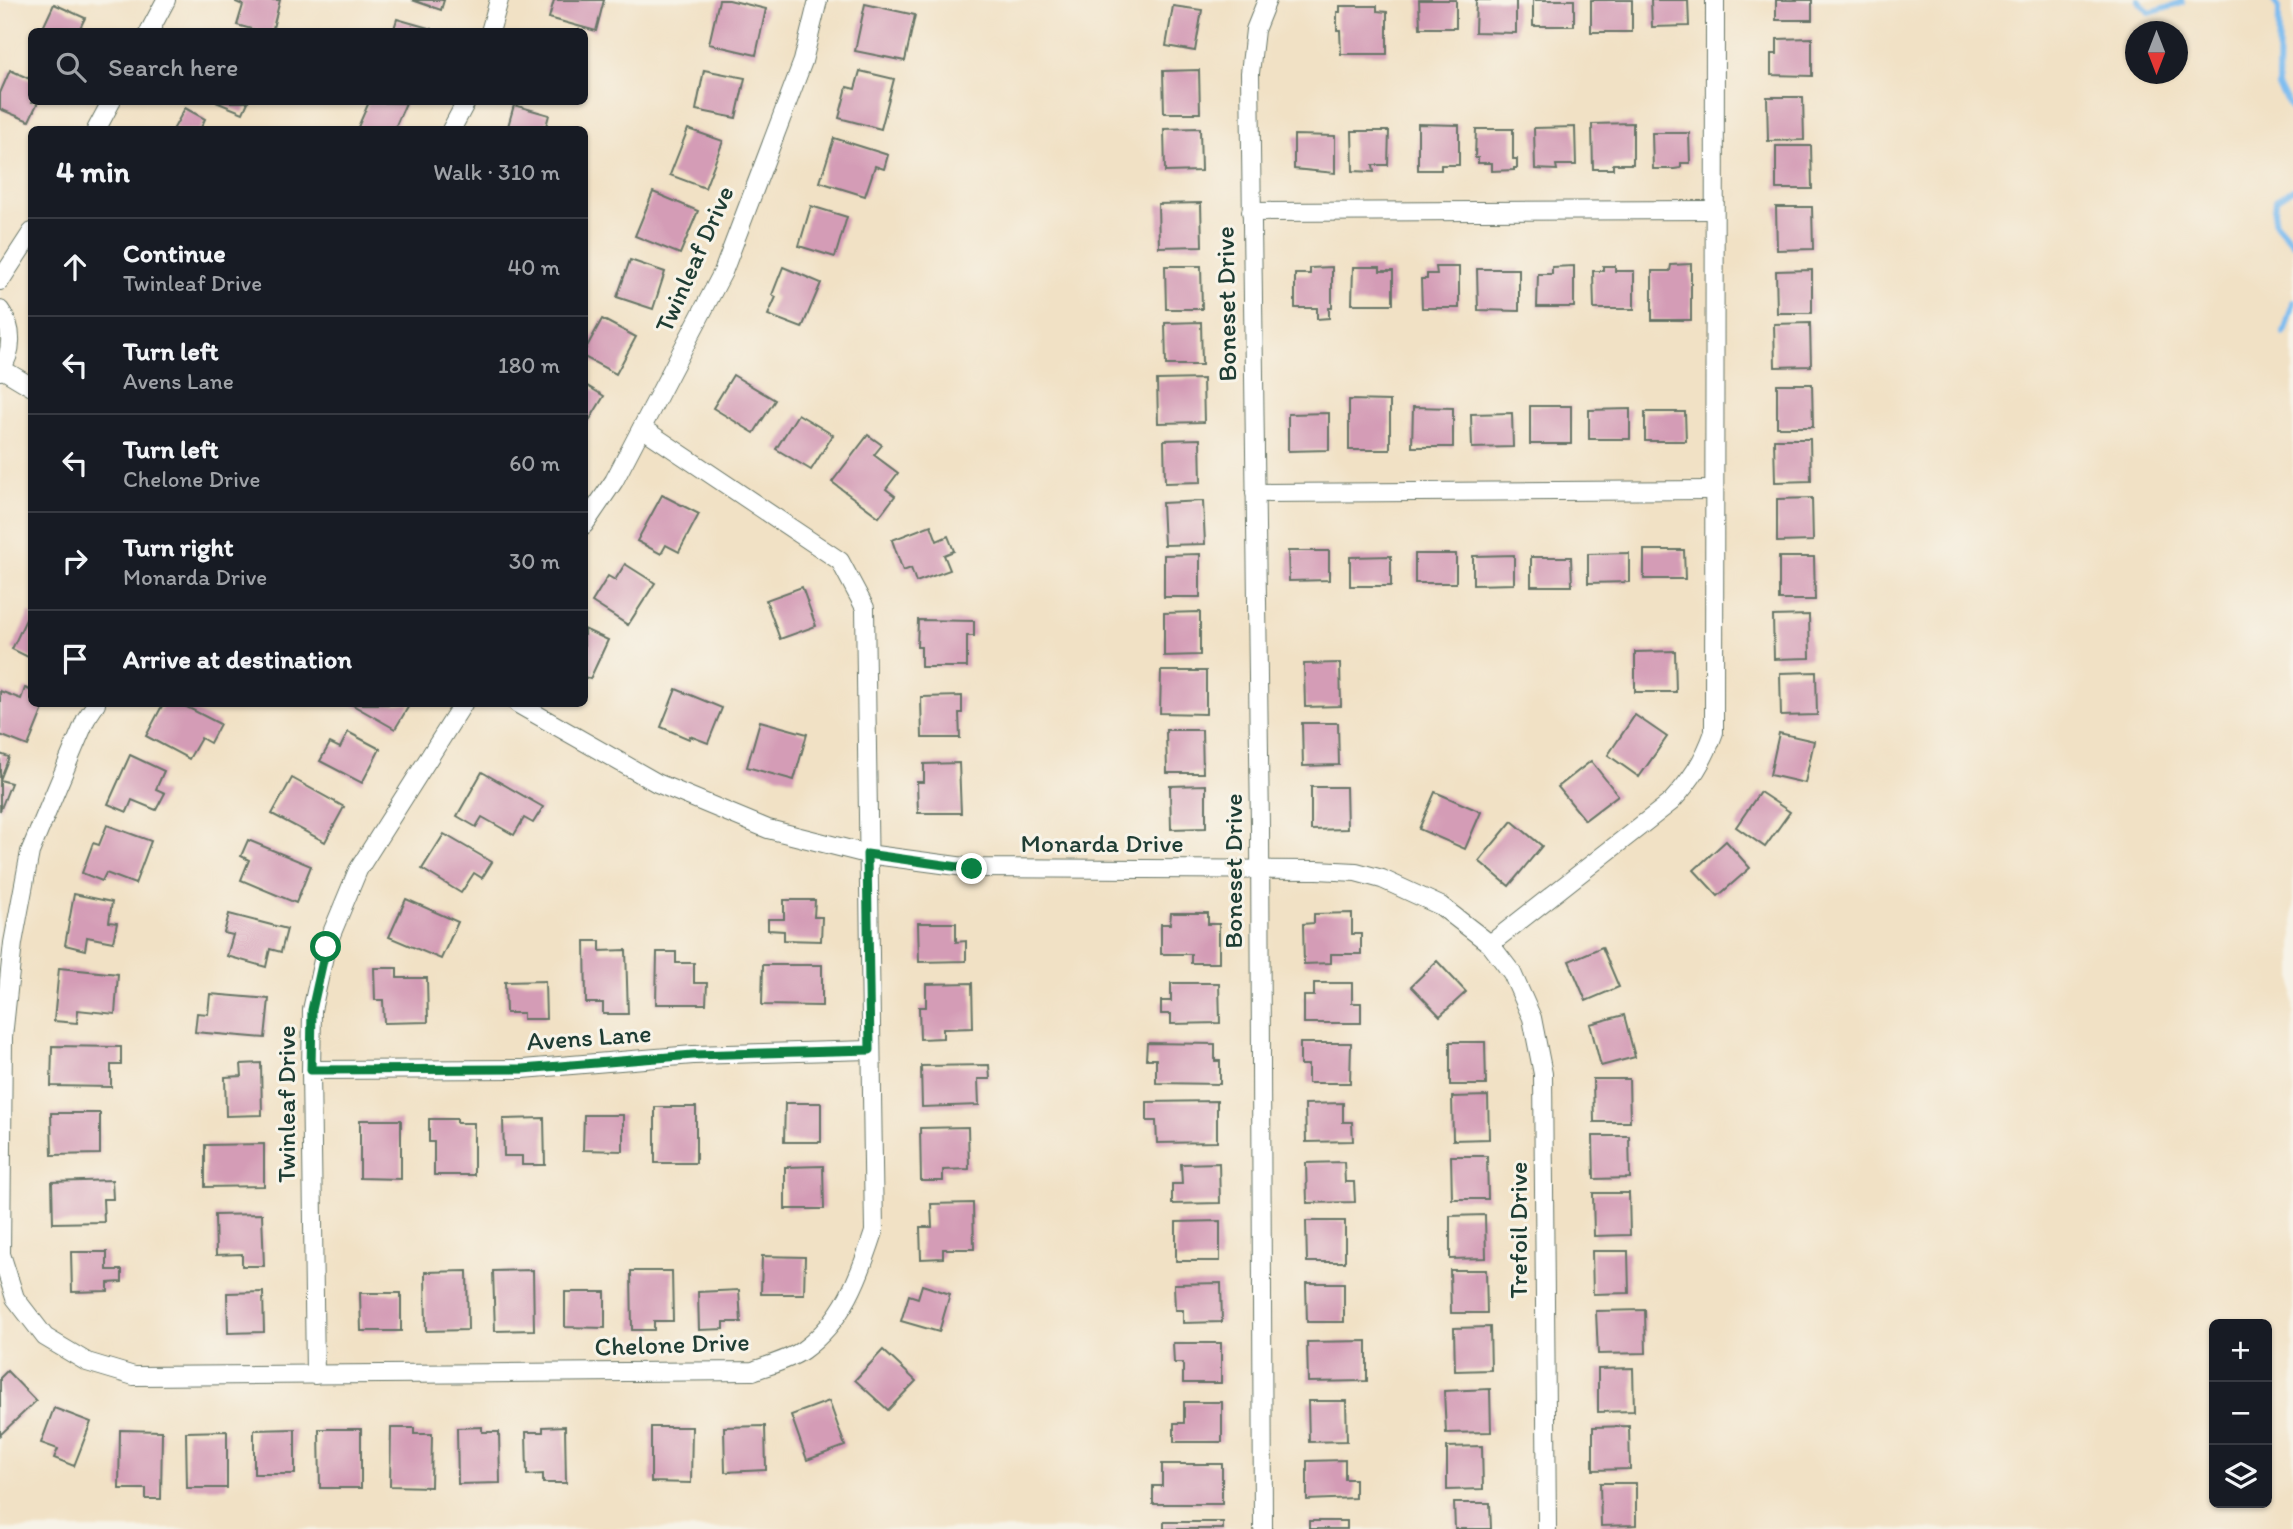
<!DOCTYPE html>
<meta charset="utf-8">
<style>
:root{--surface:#171b24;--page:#242831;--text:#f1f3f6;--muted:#9ea1a6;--line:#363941}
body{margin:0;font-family:Itim,sans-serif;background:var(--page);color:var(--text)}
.controls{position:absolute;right:21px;bottom:21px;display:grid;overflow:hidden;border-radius:10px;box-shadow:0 2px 5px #0004}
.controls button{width:63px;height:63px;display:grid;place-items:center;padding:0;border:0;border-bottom:2px solid var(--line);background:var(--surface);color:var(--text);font:35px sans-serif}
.compass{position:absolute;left:2125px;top:21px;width:63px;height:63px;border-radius:50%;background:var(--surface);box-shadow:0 2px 5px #0004;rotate:180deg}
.stop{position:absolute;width:21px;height:21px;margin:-16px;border:5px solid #0b8043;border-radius:50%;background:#fff}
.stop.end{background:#0b8043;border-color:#fff;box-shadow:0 2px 7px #0008}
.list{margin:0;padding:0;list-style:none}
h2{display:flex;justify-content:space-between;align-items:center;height:91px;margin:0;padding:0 28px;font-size:30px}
h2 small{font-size:23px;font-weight:400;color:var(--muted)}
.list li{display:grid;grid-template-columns:46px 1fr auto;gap:21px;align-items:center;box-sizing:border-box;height:98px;padding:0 28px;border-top:2px solid var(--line)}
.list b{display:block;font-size:26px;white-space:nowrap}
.list p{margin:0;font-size:23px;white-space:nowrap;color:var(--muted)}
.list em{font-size:23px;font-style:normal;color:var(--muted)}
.icon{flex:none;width:38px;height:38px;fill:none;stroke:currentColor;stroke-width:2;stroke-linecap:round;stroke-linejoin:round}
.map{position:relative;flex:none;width:2293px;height:1529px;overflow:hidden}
.search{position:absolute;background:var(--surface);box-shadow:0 2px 5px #0004;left:28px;top:28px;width:560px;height:77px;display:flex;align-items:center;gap:18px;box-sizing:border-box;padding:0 24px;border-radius:10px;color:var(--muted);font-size:26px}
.panel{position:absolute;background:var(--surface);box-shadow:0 2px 5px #0004;left:28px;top:126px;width:560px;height:581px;border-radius:10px}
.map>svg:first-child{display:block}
</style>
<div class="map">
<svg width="2293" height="1529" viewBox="0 0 2293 1529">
<rect width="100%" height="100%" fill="#f7f3e8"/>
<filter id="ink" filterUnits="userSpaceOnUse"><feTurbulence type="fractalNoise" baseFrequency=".0143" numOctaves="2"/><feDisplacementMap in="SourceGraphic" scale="14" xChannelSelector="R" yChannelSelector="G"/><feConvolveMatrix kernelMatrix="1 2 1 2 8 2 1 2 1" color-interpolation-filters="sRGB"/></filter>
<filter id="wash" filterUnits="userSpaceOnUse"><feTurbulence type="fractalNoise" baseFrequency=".00686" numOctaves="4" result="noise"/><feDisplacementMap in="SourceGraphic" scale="28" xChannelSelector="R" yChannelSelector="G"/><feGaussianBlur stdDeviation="1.57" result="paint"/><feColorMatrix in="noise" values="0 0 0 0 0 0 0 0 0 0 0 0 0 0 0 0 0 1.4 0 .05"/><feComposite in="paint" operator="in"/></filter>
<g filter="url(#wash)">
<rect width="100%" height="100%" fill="#f1e1c5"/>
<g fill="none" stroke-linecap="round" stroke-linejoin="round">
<g stroke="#7cbcf0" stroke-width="6">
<path d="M2138 0 2150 13 2182 3 2181 0"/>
<path d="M2273 0 2279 8 2278 87 2293 110"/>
<path d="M2293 189 2276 200 2274 221 2293 243"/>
<path d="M2284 333 2293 302"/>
</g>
</g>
<g id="blocks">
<g fill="#d49cb6">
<path d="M236 0H280L272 32H262L237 25 243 5 236 2Z"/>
<path d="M412 0H444L441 10Z"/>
<path d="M554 0H604L596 31 549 18Z"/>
<path d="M719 0H729L766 9 756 55 709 44Z"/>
<path d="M1419 0H1456V28H1420Z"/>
<path d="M1476 0H1516V33L1475 32Z"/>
<rect x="1533" y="0" width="41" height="26"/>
<rect x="1591" y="0" width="41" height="32"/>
<path d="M1651 0H1688L1689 26 1652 27Z"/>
<rect x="1776" y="0" width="36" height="20"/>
<path d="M54 4 85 18 78 32H41Z"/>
<path d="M865 4 915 15 905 61 855 51Z"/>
<path d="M1173 6 1202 10 1195 51 1166 46Z"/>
<path d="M1340 6H1377V11L1387 12V54H1341L1340 30H1337V12H1340Z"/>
<path d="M397 19 432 29V32H393Z"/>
<path d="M1812 38V76L1771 75V54H1777V39Z"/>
<path d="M10 70 32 80V102H38L29 121 0 109V93Z"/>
<path d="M704 70 745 78 736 118 696 110Z"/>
<path d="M1199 70 1200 113H1164L1163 71Z"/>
<path d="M860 71 894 79 881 129 839 118 847 87 855 89Z"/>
<path d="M1767 97H1803L1804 140 1768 141Z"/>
<path d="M216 102H248L243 113Z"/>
<path d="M369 102 406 103 394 130H364L358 127Z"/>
<path d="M514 105 549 115 545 130H507Z"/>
<path d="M185 108 205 119 200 130H173Z"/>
<path d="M1633 123V164H1613V169H1593L1592 124Z"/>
<path d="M1418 124 1459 125V165H1441V170H1418Z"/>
<path d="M1575 127 1576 165H1556L1557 170 1535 169 1534 128Z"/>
<path d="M1200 128 1201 171 1165 172 1164 129Z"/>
<path d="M688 129 723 141 705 188 670 175Z"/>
<path d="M1476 129H1513V159H1517V168H1514V170L1492 171V163H1478V158H1475Z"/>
<path d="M1352 131H1389L1388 165H1373L1374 172 1353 171Z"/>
<path d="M1652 133H1689L1690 163H1681V168L1674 169H1653Z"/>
<path d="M1294 135 1335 136V173L1294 169Z"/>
<path d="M834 138 888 155 884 169 875 166 865 196 820 182Z"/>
<path d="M1776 146H1811L1812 189H1776Z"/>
<path d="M653 192 698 211 680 254 635 236Z"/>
<path d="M1201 203 1202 246 1159 247 1158 204Z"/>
<path d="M811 206 847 217 835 257 799 246Z"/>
<path d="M1776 207H1812L1813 249 1777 250Z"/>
<path d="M630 260 665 272 653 309 617 297Z"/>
<path d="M1691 264V320H1652V271H1670L1671 265Z"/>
<path d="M1165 266H1201L1202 309H1166Z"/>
<path d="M1574 266V307H1537L1538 274H1552V267Z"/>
<path d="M1603 266H1615V271H1634V309H1594L1593 271H1603Z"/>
<path d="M783 267 821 283 802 328 768 315 776 297 772 295Z"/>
<path d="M1332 267V308H1329V318L1317 319V308H1295V274H1310V268Z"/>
<path d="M1353 267H1380V271H1393V304H1352Z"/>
<path d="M1436 267H1459V308H1422L1421 279H1427V274H1437Z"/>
<path d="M1477 269H1519V311L1478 310Z"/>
<path d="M1812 270V313H1777L1776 271Z"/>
<path d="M602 319 636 337 616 374 584 357V352Z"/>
<path d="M1201 322 1202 365H1166L1165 323Z"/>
<path d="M1810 323 1811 366 1775 367 1774 324Z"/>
<path d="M733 375 775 400 754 433 713 408Z"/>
<path d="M1203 379 1204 422 1158 423 1157 380Z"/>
<path d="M584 384 604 396 584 429Z"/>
<path d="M1777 384H1812L1813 427H1777Z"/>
<path d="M1349 400 1390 401V450H1349Z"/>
<rect x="1530" y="406" width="41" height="38"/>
<path d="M1413 407 1453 408V447H1412Z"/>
<path d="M1630 409V439H1589V410Z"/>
<path d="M1645 412H1685L1686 441H1645Z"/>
<path d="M1329 413V450L1288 451V414Z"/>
<path d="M1512 413 1513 447 1472 448 1471 414Z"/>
<path d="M798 414 833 435 811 470 776 449Z"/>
<path d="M868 435 882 445 874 455 898 473 886 489 895 496 879 517 832 482Z"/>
<path d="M1200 439 1201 482 1165 483 1164 440Z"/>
<path d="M1774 439H1810L1811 481 1775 482Z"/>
<path d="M662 495 699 514 679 552 666 545 661 554 637 541Z"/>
<path d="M1812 498 1813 541 1777 542V499Z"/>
<path d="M1203 501 1205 544 1164 545 1162 503Z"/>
<path d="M931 525 937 541 948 536 954 551 944 555 950 570 916 582 911 568 903 571 892 540Z"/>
<path d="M1644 550H1684L1685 579H1644Z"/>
<path d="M1288 551H1329V580L1289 581Z"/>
<path d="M1629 553V582L1588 583V554Z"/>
<path d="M1200 554V597H1164V555Z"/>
<rect x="1415" y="554" width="41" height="29"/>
<path d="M1514 555V584L1473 585V556Z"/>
<path d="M1391 556V586H1350V557Z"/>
<path d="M1531 557H1571L1572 586H1531Z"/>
<path d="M1779 557H1814L1815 600H1779Z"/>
<path d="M625 564 655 583 628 625 592 602 608 576 615 580Z"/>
<path d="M802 587 816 626 780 639 766 600Z"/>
<path d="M1200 612V655L1164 656V613Z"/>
<path d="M29 613 32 614V659L12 649Z"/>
<path d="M1809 615 1810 658 1774 659 1773 616Z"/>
<path d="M918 620 974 621V636H967V667H921V647H917Z"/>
<path d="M584 629 608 640 590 679 584 677Z"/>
<path d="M1675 651 1676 692H1635V652Z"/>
<path d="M1340 663 1341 706 1305 707 1304 664Z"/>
<path d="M1161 671H1206V714L1160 713Z"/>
<path d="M1816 672 1817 715 1781 716 1780 673Z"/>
<path d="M25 688 32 691V704H45L28 746 0 735V691L21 699Z"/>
<path d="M676 689 722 708 708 743 690 736 689 739 661 727Z"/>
<path d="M962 696V713H959L960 738H922L921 697Z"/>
<path d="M163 704H181L220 724 210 743 201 738 189 759 146 736Z"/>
<path d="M351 704H410L395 729Z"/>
<path d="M1635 715 1667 737 1639 777 1608 755Z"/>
<path d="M760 721 807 734 794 780 747 767Z"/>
<path d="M1302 723H1338L1339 765 1303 766Z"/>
<path d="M1166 730H1202L1203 773H1167Z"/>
<path d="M348 732 380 749 362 783 320 761 330 743 340 748Z"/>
<path d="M1779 733 1814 741 1805 783 1770 775Z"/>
<path d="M0 754 9 757 0 780 11 783 0 811Z"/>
<path d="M130 755 164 771 156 789 165 793 156 810 132 800 127 812 108 804Z"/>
<path d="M1591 761 1618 795 1585 820 1558 787Z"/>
<path d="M959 763 961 813H918L917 782H924V764Z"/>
<path d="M482 772 543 807 533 823 524 818 514 835 482 817 476 827 457 816Z"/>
<path d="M292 778 344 807 325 842 272 814Z"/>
<path d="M1206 785V828L1171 829 1170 786Z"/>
<path d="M1311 787H1346L1347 829 1311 830Z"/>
<path d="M1435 792 1481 812 1465 849 1419 829Z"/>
<path d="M1760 792 1790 812 1765 847 1736 827Z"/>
<path d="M1512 821 1542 846 1509 886 1479 861Z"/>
<path d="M107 825 151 841 135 884 106 873 102 881 82 873 93 843 99 845Z"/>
<path d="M444 834 492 862 482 878 474 873 461 893 422 869Z"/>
<path d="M248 840 311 866 296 903 241 880 249 860 241 856Z"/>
<path d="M1726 841 1750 868 1718 896 1694 870Z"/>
<path d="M74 894 112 902 109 922 117 923 113 942 87 937 85 950 65 945Z"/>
<path d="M406 899 458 922 441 959 389 937Z"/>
<path d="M784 900H815L814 917H822L821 941 784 940V931L768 930V919H784Z"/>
<path d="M1171 913H1208V924H1219V963H1191V954H1161V924H1170Z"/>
<path d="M1352 913V934H1361V954H1331V963L1304 964 1303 924 1314 923V914Z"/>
<path d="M229 914 287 929 281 952 270 949 266 967 227 956 233 935 224 933Z"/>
<path d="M918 923H956V942L966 941V961L919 962Z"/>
<path d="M585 941H600V951L626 950 628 1014H603V1003H586Z"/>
<path d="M1602 947 1619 987 1586 1001 1569 961Z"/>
<path d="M657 952H676V963H694V983H707L706 1004H656Z"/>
<path d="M1437 961 1466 992 1440 1016 1411 986Z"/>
<path d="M763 965H822V1006L762 1005Z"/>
<path d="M59 968 118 974 115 1014 78 1010 77 1023 54 1021Z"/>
<path d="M374 968H397V978H427L428 1022 384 1023 383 1000H375Z"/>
<path d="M545 981 546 1019H523V1013H506L505 982Z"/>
<path d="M972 983 973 1028 943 1029V1038L920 1039 919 1007H926V984Z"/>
<path d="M1171 983H1219L1220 1023 1171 1024V1014H1161V1001H1171Z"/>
<path d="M1314 983H1352V1003H1361V1023H1304V996H1314Z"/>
<path d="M210 994 269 999 265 1038 195 1032 197 1013 208 1014Z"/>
<path d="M1624 1015 1635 1057 1601 1066 1590 1024Z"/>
<path d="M1450 1042H1485L1486 1085H1450Z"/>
<path d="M1147 1043 1215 1044V1061H1220V1084L1156 1083V1059H1146Z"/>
<path d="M1300 1043H1351L1350 1083H1308V1065H1300Z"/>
<path d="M52 1046 121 1047V1065H111V1087L51 1086Z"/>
<path d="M261 1063 262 1115 226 1116 225 1077 242 1076 241 1064Z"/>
<path d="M989 1065 990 1079H978L979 1105 922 1107 921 1066Z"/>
<path d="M1593 1079H1629L1630 1122H1594Z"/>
<path d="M1488 1096 1489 1139 1453 1140 1452 1097Z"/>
<path d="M1217 1101V1142L1157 1143 1156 1121H1147V1102Z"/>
<path d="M785 1103H821V1142H784Z"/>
<path d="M1343 1103V1122H1352L1353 1141 1306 1142 1305 1104Z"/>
<rect x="655" y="1107" width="41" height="56"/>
<path d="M51 1113H100V1154L52 1155Z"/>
<path d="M584 1115H623V1151L583 1150Z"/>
<path d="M544 1118 545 1165H522V1156H504L503 1119Z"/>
<path d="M429 1119H457V1123H474V1175H434V1142H429Z"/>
<path d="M360 1120H401V1179L360 1178Z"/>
<path d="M968 1127 969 1169 943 1170V1181H921L920 1128Z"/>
<path d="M1593 1136H1629L1630 1178 1594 1179Z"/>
<path d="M264 1144V1186L205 1187V1145Z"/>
<path d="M1451 1156H1487L1488 1199H1452Z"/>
<path d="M1344 1162 1345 1182H1354L1355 1202 1307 1203 1306 1163Z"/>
<path d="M1219 1163 1220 1203 1172 1204V1184H1182L1181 1164Z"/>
<path d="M823 1166 824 1209H785V1167Z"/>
<path d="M112 1180 113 1199H103L104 1222 53 1223 52 1182Z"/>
<path d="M1593 1193H1629L1630 1235 1594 1236Z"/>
<path d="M973 1203 974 1249H943V1258L921 1259 920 1227H932L931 1204Z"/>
<path d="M262 1214 264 1266H242V1254L216 1255 215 1215Z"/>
<path d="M1485 1215 1486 1258 1450 1259V1216Z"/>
<path d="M1220 1221V1261H1176V1222Z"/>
<path d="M1306 1221H1345V1262H1307Z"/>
<path d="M1592 1251H1628L1629 1293 1593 1294Z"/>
<path d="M71 1252H107V1270H122V1282L108 1283V1291L72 1292Z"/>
<path d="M762 1256 805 1257 804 1294H761Z"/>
<path d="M533 1270 534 1330 495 1331 493 1271Z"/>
<path d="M1450 1270H1486L1487 1313H1451Z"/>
<path d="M467 1271 468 1330 426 1331 425 1272Z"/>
<path d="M631 1271H672L673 1321H654V1330H632Z"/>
<path d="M1221 1283 1222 1322 1183 1323V1310H1175L1174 1284Z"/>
<path d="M1306 1283H1344V1322H1307Z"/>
<path d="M922 1285 950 1294 939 1332 901 1321 909 1295 918 1298Z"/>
<path d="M739 1290 741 1322H724V1329L699 1330 698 1292Z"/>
<path d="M263 1292 264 1332 228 1333 227 1293Z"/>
<path d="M565 1292H605V1328L565 1327Z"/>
<path d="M360 1293H401V1331H361Z"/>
<path d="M1645 1310 1646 1353 1598 1354 1596 1311Z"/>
<path d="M1490 1327 1491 1370 1455 1371 1454 1328Z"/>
<path d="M1367 1341V1381L1308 1382 1307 1342Z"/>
<path d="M1173 1343H1221V1383H1183V1363H1174Z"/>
<path d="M883 1350 916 1381 888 1410 855 1380Z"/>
<path d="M1633 1368 1634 1411 1598 1412V1369Z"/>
<path d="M7 1371 36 1401 0 1435V1378Z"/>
<path d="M1490 1389 1491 1432 1446 1433 1444 1391Z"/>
<path d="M829 1401 845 1446 807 1460 791 1415Z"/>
<path d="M1308 1401H1346L1347 1441 1309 1442Z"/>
<path d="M1184 1402H1222V1442H1174V1423H1184Z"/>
<path d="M54 1408 91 1422 74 1466 54 1458 58 1449 41 1443Z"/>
<path d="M565 1426 566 1483H543V1474L527 1475 526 1432H543V1427Z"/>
<path d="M765 1426 766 1470 725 1472 724 1427Z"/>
<path d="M1629 1426 1630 1469 1593 1470V1427Z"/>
<path d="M482 1427V1432H499L500 1483 458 1484 457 1428Z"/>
<path d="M651 1427H692L691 1483 651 1482Z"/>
<path d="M391 1428H414V1434H432L431 1487 390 1486Z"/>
<path d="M295 1429V1474H254V1430Z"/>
<path d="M319 1429H361V1488H320Z"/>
<path d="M120 1430 162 1431 161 1499H146V1489H119Z"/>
<path d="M227 1431V1488H187L186 1432Z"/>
<path d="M1482 1446 1483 1489 1447 1490V1447Z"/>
<path d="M1345 1460V1479H1355V1498L1307 1500V1461Z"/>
<path d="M1162 1464H1222V1504H1153V1486H1162Z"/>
<path d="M1600 1483H1636V1525L1601 1526Z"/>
<path d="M1454 1503H1490L1491 1529H1455Z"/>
<rect x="1309" y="1521" width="38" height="8"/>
<rect x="1164" y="1522" width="59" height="7"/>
</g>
</g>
</g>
<g filter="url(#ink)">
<use href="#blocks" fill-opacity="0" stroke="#687667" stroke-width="2"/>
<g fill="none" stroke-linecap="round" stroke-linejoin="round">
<defs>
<g id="street">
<path d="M149 32 166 0"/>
<path d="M490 32 499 0"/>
<path d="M96 130 111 102"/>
<path d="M451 130 466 102"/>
<path d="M1251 212 1714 210"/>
<path d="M0 281 32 232"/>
<path d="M0 310C14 328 13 352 0 371"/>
<path d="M2 369 32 387"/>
<path d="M1255 493 1713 490"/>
<path d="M584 525 614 481 723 272 803 61 818 0"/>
<path d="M96 704 86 719 30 852 13 943 3 1037 1 1254 15 1298 45 1337 87 1362 134 1376 753 1371C769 1365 789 1360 803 1350 844 1320 859 1278 874 1232L865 608 840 561 642 428"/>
<path d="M518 704 657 783 768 829 867 854 972 868 1317 870 1356 872 1382 879 1441 906 1490 944 1512 973 1532 1018 1543 1074 1547 1529"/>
<path d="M1490 944 1671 802C1691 780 1704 761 1714 732L1715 0"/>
<path d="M311 1070 523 1069 693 1055 870 1050"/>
<path d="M315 1375 311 1070 312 1010 326 947 358 870 463 704"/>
<path d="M1263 1529 1260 828 1250 73 1255 30 1267 0"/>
</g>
</defs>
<use href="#street" stroke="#687667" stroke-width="20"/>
<use href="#street" stroke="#fff" stroke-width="18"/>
</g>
</g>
<g fill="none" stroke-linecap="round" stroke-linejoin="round" filter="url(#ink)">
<path stroke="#0b8043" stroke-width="9" d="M326 947 312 1010 311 1070 523 1069 693 1055 870 1050 867 854 972 869"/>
</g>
<g text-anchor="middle" stroke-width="6" stroke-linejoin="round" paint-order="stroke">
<g font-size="26" fill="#1f3d34" stroke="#f7f3e8">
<text transform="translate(694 259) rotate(-66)" y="9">Twinleaf Drive</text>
<text transform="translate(1226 304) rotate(-91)" y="9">Boneset Drive</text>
<text x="1102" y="852">Monarda Drive</text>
<text transform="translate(1233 871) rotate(-90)" y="9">Boneset Drive</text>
<text transform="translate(589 1037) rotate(-4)" y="9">Avens Lane</text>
<text transform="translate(286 1104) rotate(-90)" y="9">Twinleaf Drive</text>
<text transform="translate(1518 1230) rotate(-90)" y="9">Trefoil Drive</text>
<text transform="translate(672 1344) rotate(-2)" y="9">Chelone Drive</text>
</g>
</g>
</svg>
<div class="controls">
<button>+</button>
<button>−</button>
<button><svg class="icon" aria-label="layers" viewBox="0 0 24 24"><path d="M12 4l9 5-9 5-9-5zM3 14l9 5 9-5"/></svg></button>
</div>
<svg class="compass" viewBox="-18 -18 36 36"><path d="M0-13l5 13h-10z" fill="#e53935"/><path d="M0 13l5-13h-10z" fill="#9ea1a6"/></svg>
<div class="stop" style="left:326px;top:947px"></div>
<div class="stop end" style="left:972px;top:869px"></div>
<div class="search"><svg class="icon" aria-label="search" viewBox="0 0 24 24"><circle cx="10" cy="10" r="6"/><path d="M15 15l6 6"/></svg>Search here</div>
<section class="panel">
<h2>4 min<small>Walk · 310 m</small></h2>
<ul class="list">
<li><svg class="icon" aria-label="ahead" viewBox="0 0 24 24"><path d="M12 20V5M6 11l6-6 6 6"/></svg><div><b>Continue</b><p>Twinleaf Drive</p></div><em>40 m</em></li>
<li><svg class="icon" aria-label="left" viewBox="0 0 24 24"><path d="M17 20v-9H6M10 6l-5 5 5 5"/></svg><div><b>Turn left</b><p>Avens Lane</p></div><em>180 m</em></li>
<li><svg class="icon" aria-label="left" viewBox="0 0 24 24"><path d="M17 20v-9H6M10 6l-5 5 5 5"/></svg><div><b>Turn left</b><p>Chelone Drive</p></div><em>60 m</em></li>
<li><svg class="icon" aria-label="right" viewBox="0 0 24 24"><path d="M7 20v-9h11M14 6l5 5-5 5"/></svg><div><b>Turn right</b><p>Monarda Drive</p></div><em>30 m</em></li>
<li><svg class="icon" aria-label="arrive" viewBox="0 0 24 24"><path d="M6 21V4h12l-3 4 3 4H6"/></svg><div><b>Arrive at destination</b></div></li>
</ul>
</section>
</div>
